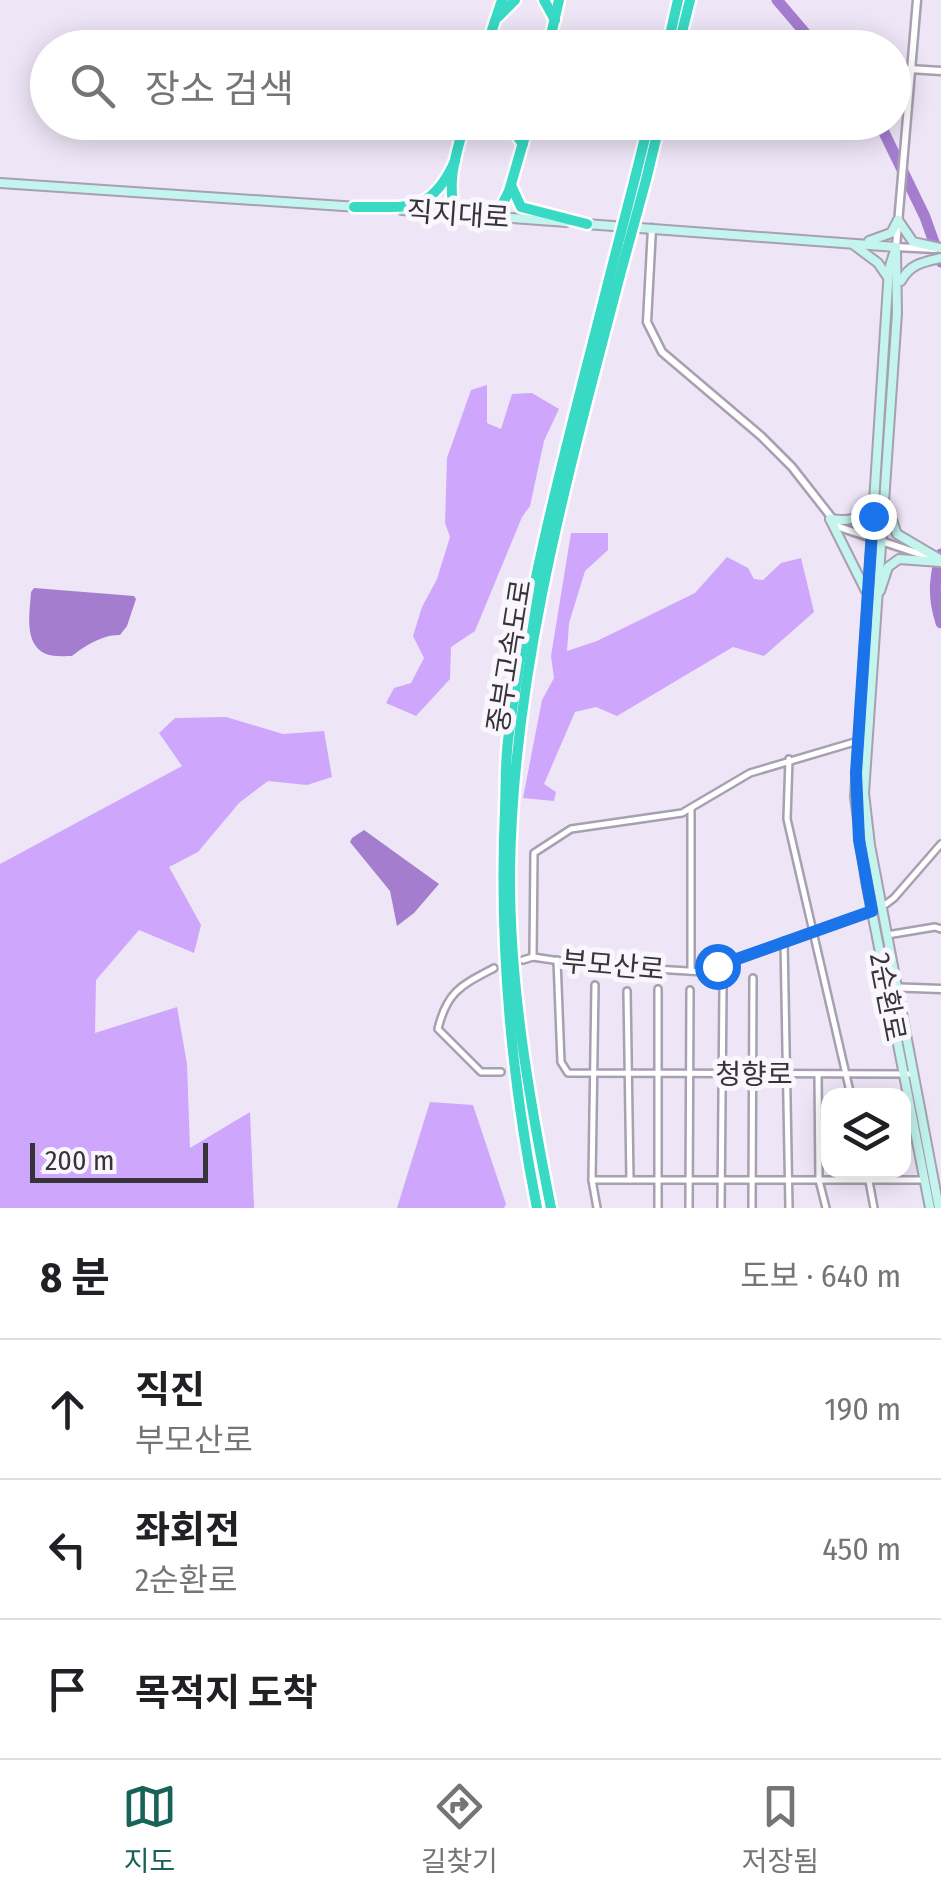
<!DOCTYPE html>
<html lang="ko">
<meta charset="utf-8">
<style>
:root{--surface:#fff;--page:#f6f6f6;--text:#202124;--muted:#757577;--line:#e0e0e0;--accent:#186359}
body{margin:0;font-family:"Fira Sans Condensed","Noto Sans KR",sans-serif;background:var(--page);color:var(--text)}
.controls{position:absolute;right:30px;bottom:30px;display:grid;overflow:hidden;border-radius:20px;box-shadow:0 5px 25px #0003}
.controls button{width:90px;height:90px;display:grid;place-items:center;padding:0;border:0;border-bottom:2px solid var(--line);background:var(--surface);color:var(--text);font:50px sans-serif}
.scale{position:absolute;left:30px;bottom:25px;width:178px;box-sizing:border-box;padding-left:10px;border:5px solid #363339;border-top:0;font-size:28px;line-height:35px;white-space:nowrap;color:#363339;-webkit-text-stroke:8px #f9f6fd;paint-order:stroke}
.stop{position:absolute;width:30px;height:30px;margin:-22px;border:8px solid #1a73e8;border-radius:50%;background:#fff}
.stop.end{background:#1a73e8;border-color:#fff;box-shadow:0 2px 10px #0008}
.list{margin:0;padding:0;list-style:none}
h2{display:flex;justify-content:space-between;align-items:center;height:130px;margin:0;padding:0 40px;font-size:42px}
h2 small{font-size:32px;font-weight:400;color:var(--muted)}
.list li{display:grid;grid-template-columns:65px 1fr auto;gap:30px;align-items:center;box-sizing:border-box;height:140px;padding:0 40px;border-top:2px solid var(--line)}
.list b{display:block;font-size:38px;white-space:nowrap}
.list p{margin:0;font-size:32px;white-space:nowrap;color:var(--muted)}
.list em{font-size:32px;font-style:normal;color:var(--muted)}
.icon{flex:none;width:55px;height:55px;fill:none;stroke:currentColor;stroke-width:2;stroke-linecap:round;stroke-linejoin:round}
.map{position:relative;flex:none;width:941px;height:1208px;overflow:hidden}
.search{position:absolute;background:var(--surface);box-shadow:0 5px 25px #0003;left:30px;right:30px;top:30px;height:110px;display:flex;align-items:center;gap:25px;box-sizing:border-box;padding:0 35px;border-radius:55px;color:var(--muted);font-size:38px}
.sheet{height:550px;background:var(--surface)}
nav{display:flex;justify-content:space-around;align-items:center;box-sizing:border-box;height:140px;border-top:2px solid var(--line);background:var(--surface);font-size:28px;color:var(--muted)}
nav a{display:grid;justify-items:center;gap:5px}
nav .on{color:var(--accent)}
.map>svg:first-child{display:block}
</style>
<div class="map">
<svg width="941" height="1208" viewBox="0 0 941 1208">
<rect width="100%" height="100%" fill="#eee6f7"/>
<g fill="#cea6fc">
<path d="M487 385V423L501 429 512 394 532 393 559 409 544 441 530 506 522 517 475 631 451 647 450 679 416 716 386 703 394 688 411 683 424 658 413 636 422 607 437 579 450 537 445 523 447 458 471 390Z"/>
<path d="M571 533H608V550L585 571 569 623 567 651 597 641 695 593 727 557 748 568 754 579 763 580 781 563 801 558 814 612 764 656 733 647 617 716 596 707 575 712 544 784 556 792 554 801 523 798 542 700 554 678 551 656Z"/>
<path d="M226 717 283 734 324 731 332 777 307 785 268 781 239 803 198 852 169 867 201 925 194 953 139 930 96 980 95 1033 177 1007 187 1064 190 1148 250 1112 254 1208H0V864L182 766 159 733 175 718Z"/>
<path d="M430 1102 473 1105 506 1204 504 1208H397Z"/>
</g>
<g fill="#a47dcf">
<path d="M34 588 134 596 136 599 127 626 120 635C104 634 84 646 72 656 65 656 53 657 46 654 23 644 30 612 31 592Z"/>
<path d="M364 830 439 884 414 913 397 926 390 891 350 842 352 838Z"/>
</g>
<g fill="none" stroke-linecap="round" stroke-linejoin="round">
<g stroke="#a47dcf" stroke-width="11">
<path d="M777 0 818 48"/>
<path d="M879 122 925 217 941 262"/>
<path d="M941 554C934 580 933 597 941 623"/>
</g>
<defs>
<g id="minor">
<path d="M789 759 787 819 851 1096"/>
<path d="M882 907 894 898 941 844"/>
<path d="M887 935 935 927 941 929"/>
<path d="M784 941 789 1208"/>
<path d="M533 957 534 853 571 829 682 813 750 773 858 741"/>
<path d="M523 960 533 957 587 965 705 972 872 911"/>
<path d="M557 960 561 1062 568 1073 913 1074"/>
<path d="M494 968C462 985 447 991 438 1029L481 1072H501"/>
<path d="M691 971V808"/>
<path d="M595 985 592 1180 597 1208"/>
<path d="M658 989V1208"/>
<path d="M627 991 630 1180"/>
<path d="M818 1074 819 1180 826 1208"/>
<path d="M867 1170 874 1208"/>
<path d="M592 1180H924"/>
<path d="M689 1208 690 990"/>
<path d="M721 1208 723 988"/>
<path d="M752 1208 753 978"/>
</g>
<g id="tertiary">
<path d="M917 0 896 247 935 249"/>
<path d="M909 69 941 71"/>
<path d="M652 228 647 322 662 352 761 436 792 467 839 527 935 559"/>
<path d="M886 987 941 989"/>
</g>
<g id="secondary">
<path d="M0 183 358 207"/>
<path d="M402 210 567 222"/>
<path d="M898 220 913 242 941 248"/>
<path d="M586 224 896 247"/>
<path d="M869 241 891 233 898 220"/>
<path d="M854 245 878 263 887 276"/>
<path d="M896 247 889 269 855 797 866 881 930 1208"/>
<path d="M896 251 897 313 864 793 870 845 939 1208"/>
<path d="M901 281C910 264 923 262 941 258"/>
<path d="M887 507 897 534 941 560"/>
<path d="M830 519 866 591"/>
<path d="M830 519C848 522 864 520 871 501"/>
<path d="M880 591 888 567 899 559 940 562"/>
</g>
<g id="motorway">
<path d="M544 0 555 20"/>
<path d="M498 17 515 0"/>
<path d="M486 48 502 0"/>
<path d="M548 48 559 0"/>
<path d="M667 48 678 0"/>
<path d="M678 48 690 0"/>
<path d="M507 122 523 144"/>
<path d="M635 178 649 122"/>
<path d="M646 180 660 122"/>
<path d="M511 185 521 207 587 224"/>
<path d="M354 207C406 206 430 216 455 161"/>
<path d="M456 213C445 185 457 151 465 122"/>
<path d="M496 217 509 191 529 122"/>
<path d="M537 1208C511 1077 499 943 505 809 506 784 505 758 509 733 529 578 572 426 610 275"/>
<path d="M551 1208C529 1098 509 983 510 870 513 666 569 471 620 275"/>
</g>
</defs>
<use href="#minor" stroke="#a7a0b0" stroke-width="10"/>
<use href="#tertiary" stroke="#a7a0b0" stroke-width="11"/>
<use href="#secondary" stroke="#a7a0b0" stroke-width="12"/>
<use href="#motorway" stroke="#fff" stroke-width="15"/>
<use href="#minor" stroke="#fff" stroke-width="5"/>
<use href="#tertiary" stroke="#fff" stroke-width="6"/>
<use href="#secondary" stroke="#c3f4ee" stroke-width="8"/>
<use href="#motorway" stroke="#38dac6" stroke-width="10"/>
<defs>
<g id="motorway-bridge">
<path d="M610 275 635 178"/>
<path d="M620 275 646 180"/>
</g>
</defs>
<use href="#motorway-bridge" stroke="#fff" stroke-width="15" stroke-linecap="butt"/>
<use href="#motorway-bridge" stroke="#38dac6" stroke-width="10"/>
</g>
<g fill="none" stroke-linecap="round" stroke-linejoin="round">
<path stroke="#1a73e8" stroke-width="12" d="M717 966 872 911 859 840 856 773 873 516"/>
</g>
<g text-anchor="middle" stroke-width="10" stroke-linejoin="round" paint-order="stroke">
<g font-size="28" fill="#363339" stroke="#f9f6fd">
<text transform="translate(458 214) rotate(4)" y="10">직지대로</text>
<text transform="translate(509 656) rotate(-81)" y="10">중부고속도로</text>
<text transform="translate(613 965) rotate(5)" y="10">부모산로</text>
<text transform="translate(888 997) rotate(79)" y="10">2순환로</text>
<text x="754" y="1084">청향로</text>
</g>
</g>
</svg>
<div class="controls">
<button><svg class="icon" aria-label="layers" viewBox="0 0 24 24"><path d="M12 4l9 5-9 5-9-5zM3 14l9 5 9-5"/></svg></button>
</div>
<div class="scale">200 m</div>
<div class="stop" style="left:717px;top:966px"></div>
<div class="stop end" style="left:873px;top:516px"></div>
<div class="search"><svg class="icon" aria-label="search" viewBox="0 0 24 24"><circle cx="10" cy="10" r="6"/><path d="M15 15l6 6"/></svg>장소 검색</div>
</div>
<section class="sheet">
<h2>8 분<small>도보 · 640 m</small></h2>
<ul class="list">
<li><svg class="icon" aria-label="ahead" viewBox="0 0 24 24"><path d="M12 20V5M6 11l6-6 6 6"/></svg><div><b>직진</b><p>부모산로</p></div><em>190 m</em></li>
<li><svg class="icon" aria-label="left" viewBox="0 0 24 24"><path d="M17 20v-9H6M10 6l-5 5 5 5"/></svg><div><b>좌회전</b><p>2순환로</p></div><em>450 m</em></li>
<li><svg class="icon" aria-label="arrive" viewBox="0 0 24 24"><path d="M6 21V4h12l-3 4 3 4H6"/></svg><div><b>목적지 도착</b></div></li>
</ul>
</section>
<nav>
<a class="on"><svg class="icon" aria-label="map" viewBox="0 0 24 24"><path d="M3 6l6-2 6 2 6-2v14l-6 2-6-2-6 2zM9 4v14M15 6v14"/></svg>지도</a>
<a><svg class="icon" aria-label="directions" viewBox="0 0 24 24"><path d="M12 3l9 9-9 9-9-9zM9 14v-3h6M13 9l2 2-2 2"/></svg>길찾기</a>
<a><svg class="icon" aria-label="saved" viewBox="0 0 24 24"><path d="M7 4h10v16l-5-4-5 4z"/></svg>저장됨</a>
</nav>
